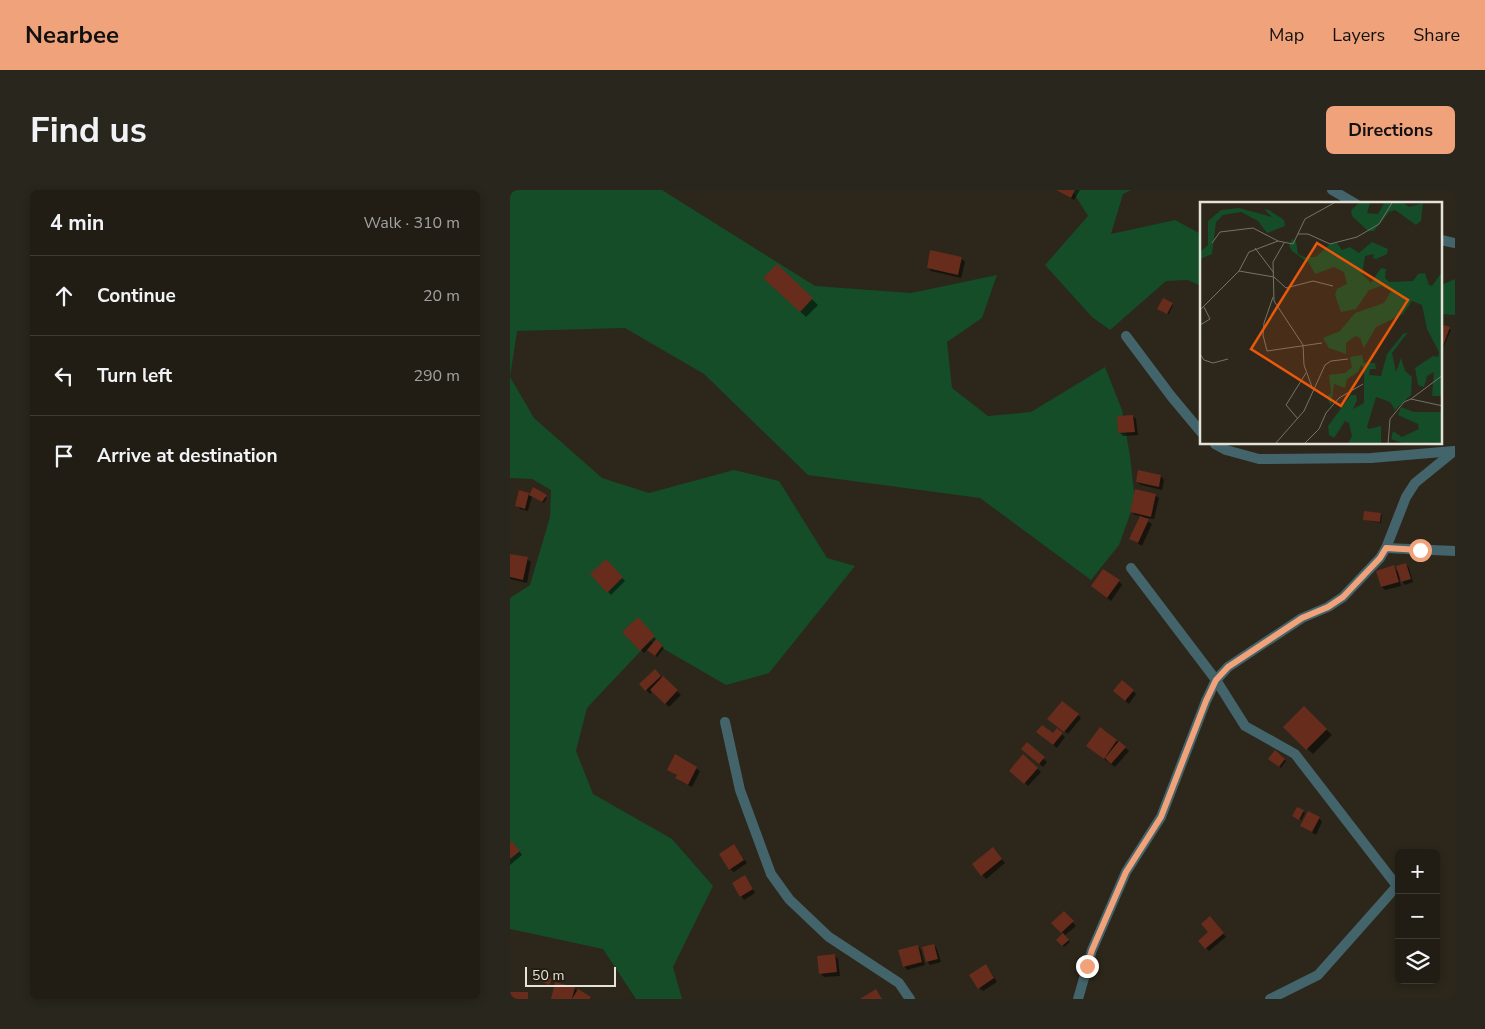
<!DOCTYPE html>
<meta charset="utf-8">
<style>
:root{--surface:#211d14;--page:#29261d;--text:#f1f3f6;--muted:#a2a2a0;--line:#3e3b34;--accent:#f0a27a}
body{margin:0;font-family:"Nunito Sans",sans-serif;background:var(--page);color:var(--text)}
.controls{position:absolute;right:15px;bottom:15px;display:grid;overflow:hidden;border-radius:8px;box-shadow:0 2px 8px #0003}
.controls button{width:45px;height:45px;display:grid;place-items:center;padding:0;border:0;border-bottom:1px solid var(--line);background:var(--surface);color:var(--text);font:25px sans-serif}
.scale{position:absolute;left:15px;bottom:12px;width:91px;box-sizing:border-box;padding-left:5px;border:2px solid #e5e2da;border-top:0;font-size:14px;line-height:18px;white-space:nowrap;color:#e5e2da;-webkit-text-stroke:4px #221e11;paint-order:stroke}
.stop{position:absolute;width:15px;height:15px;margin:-11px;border:4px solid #f0a27a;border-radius:50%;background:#fff}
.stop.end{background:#f0a27a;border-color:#fff;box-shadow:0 1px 5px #0008}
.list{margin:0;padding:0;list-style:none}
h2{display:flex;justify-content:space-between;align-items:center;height:65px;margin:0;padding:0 20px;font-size:21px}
h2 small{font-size:16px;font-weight:400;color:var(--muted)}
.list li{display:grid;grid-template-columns:32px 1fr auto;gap:15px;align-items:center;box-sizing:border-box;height:80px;padding:0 20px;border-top:1px solid var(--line)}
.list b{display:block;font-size:19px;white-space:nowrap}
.list em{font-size:16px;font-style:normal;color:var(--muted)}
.icon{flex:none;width:28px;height:28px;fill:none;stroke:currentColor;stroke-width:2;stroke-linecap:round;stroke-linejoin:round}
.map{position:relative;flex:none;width:945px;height:809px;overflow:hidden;border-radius:8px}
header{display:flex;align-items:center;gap:30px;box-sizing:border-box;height:70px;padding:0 25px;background:var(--accent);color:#111}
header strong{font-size:24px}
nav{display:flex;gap:28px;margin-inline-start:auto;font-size:18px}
.intro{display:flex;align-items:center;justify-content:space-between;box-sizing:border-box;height:120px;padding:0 30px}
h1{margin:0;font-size:35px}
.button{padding:12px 22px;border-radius:8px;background:var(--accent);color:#111;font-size:18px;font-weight:700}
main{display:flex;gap:30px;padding:0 30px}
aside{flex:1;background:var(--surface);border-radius:8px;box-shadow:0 2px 8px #0003}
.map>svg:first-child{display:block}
</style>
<header>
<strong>Nearbee</strong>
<nav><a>Map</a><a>Layers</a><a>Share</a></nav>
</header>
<div class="intro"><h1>Find us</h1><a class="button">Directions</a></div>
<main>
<aside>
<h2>4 min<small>Walk · 310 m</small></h2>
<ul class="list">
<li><svg class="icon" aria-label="ahead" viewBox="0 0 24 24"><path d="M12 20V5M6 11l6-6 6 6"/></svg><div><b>Continue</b></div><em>20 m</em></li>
<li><svg class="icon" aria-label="left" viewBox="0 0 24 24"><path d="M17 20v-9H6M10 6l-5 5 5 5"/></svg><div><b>Turn left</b></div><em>290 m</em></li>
<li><svg class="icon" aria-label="arrive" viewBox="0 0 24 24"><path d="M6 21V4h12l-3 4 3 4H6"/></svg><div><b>Arrive at destination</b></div></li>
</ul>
</aside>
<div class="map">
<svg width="945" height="809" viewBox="0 0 945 809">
<rect width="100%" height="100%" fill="#2c271a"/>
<g fill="#144d27">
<path d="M0 0H152L305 96 401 103 487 85 472 128 437 152 442 198 478 226 521 222 595 177 612 220 620 266 625 311 609 355 581 390 470 308 298 285 194 184 115 138 7 141 0 187 24 228 92 288 139 303 224 280 269 291 317 368 345 376 259 483 216 495 140 451 77 518 66 561 83 604 162 649 203 696 163 777 172 809H126L93 759 0 739V408L20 395 40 327 41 300 22 289 0 288Z"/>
<path d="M562 0H621L613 4 601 44 665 30 691 44V96L678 90 656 91 600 140 582 127 535 75 578 26Z"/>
<path d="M945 89V125L931 124V95Z"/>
</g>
<g fill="#0007">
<path d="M547 0H570L564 10Z"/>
<path d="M451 68 455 72 451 88 421 81 418 78Z"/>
<path d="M267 76 308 115 296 127 255 88Z"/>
<path d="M662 114 663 115 659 124 650 120Z"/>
<path d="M939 139 941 140 934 156 931 155V145Z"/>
<path d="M623 226 626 229 628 245 613 246 610 243Z"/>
<path d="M629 282 651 286 654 290 652 300 631 295 627 292Z"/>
<path d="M18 304 20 306 37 307 34 313 22 306 18 321 10 319 6 315Z"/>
<path d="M645 305 649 308 644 329 632 328 642 334 632 356 621 349 631 326 625 325 622 322Z"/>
<path d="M870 324 872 325 871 333 855 330Z"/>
<path d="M0 365 17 369 21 372 17 393 0 389Z"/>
<path d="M96 371 115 391 101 405 81 384Z"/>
<path d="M896 374 899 378 903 392 895 395 889 388 891 396 875 400 872 397 883 377 889 383Z"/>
<path d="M609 391 612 395 601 411 582 396Z"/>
<path d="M128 429 154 458 147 467 138 459 134 463 114 442Z"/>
<path d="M145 481 171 505 159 517 143 501 140 504 131 494Z"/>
<path d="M623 501 626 504 619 514 608 505Z"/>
<path d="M794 518 822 545 803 564 775 537Z"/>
<path d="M568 525 571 528 558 544 543 532Z"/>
<path d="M552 544 555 547 547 558 532 546Z"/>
<path d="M607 551 619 561 605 577 582 560Z"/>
<path d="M517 554 537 572 533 577 513 559Z"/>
<path d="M765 562 776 571 771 578 760 569Z"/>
<path d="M166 566 190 581 182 597 170 591 167 588 168 586 159 579Z"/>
<path d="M514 566 531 582 518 596 500 580Z"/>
<path d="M788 618 795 623 791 630 785 627Z"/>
<path d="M809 628 812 632 806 645 792 636Z"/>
<path d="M0 654 6 656 12 665 0 675Z"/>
<path d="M224 656 237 673 224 682 220 679Z"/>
<path d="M486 663 495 673 476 689 464 675Z"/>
<path d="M238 690 245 703 234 710 231 706Z"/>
<path d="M554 723 566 736 554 746 560 752 554 757 548 750 554 744 543 733Z"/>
<path d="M703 732 716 747 699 761 696 758Z"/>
<path d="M424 755 427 759 431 772 420 775 417 771Z"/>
<path d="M408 756 411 760 415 775 397 780 394 776Z"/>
<path d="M325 766 328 769 330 786 314 787 311 784Z"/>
<path d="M479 779 487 792 473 801 469 798Z"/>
<path d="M65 799 82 809H42Z"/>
</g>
<g fill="#672c1c">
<path d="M546 0H565L561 8Z"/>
<path d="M420 60 452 67 448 85 417 78Z"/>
<path d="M267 74 303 108 290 122 253 88Z"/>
<path d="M653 108 663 113 657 124 647 119Z"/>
<path d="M934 135 940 137 933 156 931 155V142Z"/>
<path d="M623 225 625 242 608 243 607 226Z"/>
<path d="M628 280 651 285 649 297 626 292Z"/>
<path d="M23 297 37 305 32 312 19 305Z"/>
<path d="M625 299 646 304 641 327 620 322Z"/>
<path d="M9 300 19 303 15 319 5 316Z"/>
<path d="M854 321 871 323 870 332 853 330Z"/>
<path d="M630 326 639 329 628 353 619 349Z"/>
<path d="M0 364 18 367 13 390 0 387Z"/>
<path d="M96 369 113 387 97 403 80 384Z"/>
<path d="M896 373 901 389 891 392 886 376Z"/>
<path d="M884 375 889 392 871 397 866 381Z"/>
<path d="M593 379 610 390 597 408 581 396Z"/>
<path d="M128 427 145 446 130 461 112 442Z"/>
<path d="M146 449 153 455 145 466 137 460Z"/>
<path d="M145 479 151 486 135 501 129 494Z"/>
<path d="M153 486 168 500 155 514 140 500Z"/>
<path d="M612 490 624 500 615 511 603 501Z"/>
<path d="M552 511 569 524 554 542 537 529Z"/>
<path d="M794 516 817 539 796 560 773 537Z"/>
<path d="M532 535 543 543 547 538 553 543 543 555 526 542Z"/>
<path d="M590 537 607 550 594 569 576 556Z"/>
<path d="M609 551 616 557 601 574 595 568Z"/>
<path d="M517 552 535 567 529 574 511 559Z"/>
<path d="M765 560 775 569 769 577 758 569Z"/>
<path d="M165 564 187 577 178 595 165 588 167 585 157 580Z"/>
<path d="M513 564 528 578 514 594 499 581Z"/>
<path d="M787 617 794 620 789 630 782 626Z"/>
<path d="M798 621 810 627 802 642 790 636Z"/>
<path d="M2 651 10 661 0 669V653Z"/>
<path d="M224 654 234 670 219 680 209 664Z"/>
<path d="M483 657 492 669 471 686 462 674Z"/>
<path d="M235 685 243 699 230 707 222 693Z"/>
<path d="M554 721 564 731 551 743 541 733Z"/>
<path d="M700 726 714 743 695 759 688 751 698 742 691 734Z"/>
<path d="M553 743 559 750 552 756 546 750Z"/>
<path d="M424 754 428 769 416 772 412 757Z"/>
<path d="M408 755 412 772 393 777 388 760Z"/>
<path d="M325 764 327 782 309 784 307 766Z"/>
<path d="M476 774 484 788 468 799 459 785Z"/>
<path d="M35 785 42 789 39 795 31 791Z"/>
<path d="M45 792 65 797 62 809H41Z"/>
<path d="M68 799 81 807 80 809H62Z"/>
<path d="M366 799 372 809H350Z"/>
<rect x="0" y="802" width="18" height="7"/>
</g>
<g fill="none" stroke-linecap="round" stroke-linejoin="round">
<g stroke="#43646b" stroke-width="10">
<path d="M822 0 846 14"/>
<path d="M931 50 945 53"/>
<path d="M616 146 661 206 691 242"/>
<path d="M705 254 716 260 749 269 861 268 944 261"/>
<path d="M876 358 945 361"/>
<path d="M621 378 706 490 735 536 785 564 887 696 808 785 760 809"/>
<path d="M215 532 230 600 261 684 279 709 319 747 389 793 400 809"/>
<path d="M568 809 582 760 616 682 651 627 696 511 706 490 718 477 792 428 818 417 833 407 870 368 876 358 896 307 905 293 943 262"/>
</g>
</g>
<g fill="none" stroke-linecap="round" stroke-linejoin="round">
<path stroke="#f0a27a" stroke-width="6" d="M577 776 582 760 616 682 651 627 696 511 706 490 718 477 792 428 818 417 833 407 870 368 876 358 910 360"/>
</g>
<g transform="translate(690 12)">
<rect width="242" height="242" fill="#2c271a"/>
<path d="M159 1H170L167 11 178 12 184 1H204L209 5 223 1 221 19 216 23 195 8 189 10 174 29H168L152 14 151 8ZM39 6 72 15 64 7 69 8 84 18 85 24 67 31 58 19 41 10 23 13 16 20 12 52 0 57V50L8 43V19L21 8ZM92 37 96 39 98 52 104 55H116L130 42 137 41 142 48 150 45 159 51 172 40 188 47 187 52 176 57 173 56 174 52 165 54 162 72 171 81 181 66 186 67 185 76 189 80 213 79 218 72 225 71 229 83 232 84 242 70V194H232L234 170 227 174 224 185 218 183 215 166 233 154 238 155 239 150 227 127 222 103 212 99 203 112 176 125 164 146 160 136 155 134 146 141V152L129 146 123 136 140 129 155 111 184 101 191 89 181 84 169 88 156 107 141 110 135 93 137 87 147 82 144 70 134 65 115 72 109 61 92 49 89 44ZM208 130 192 151 196 170 201 156 205 169 212 175 211 193 195 208 190 200 176 195 167 225 169 227 181 224V242H148L152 234 149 221 145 219 134 236 129 233 128 224 151 193H156L157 198 153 207 164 201V166L161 163 158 170 147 177 145 186 134 182 131 204 127 195 131 191 129 173 145 171 152 165 150 155 162 153 164 161H175L176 167H170L169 173 181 174 187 152 203 132ZM201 205 214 210H242V242H205L191 237 193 229 202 235 219 227 218 222 198 213Z" fill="#144d27"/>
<path fill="none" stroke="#767267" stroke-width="1" d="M98 32H108L130 42 157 35 179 22 192 1M12 41 20 30 53 26 78 39M84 41 73 60 74 99 103 143 104 163 112 185M55 46 74 71M39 69 74 75 86 86 113 79 133 84M73 95 64 121 63 133 67 149 122 141M0 108 39 69 49 50 78 39 93 42 105 17 134 1M0 123 10 117 4 105M0 152 4 158 13 161 28 157M211 197 243 173M98 217 86 203 106 171M75 242 104 209 125 163 131 159 148 157M104 242 119 227 126 211 139 196 163 182M188 242 190 217 204 200 211 197 243 204"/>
<path fill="#e8590c" fill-opacity="0.15" stroke="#e8590c" stroke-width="2.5" d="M117 41 208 98 141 204 51 147Z"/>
<rect width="242" height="242" fill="none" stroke="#e5e2da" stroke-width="2.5"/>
</g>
</svg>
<div class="controls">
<button>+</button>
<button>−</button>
<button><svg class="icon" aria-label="layers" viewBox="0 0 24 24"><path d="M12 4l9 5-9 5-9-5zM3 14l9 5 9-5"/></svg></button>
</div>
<div class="scale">50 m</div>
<div class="stop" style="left:910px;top:360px"></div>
<div class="stop end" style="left:577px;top:776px"></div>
</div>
</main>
